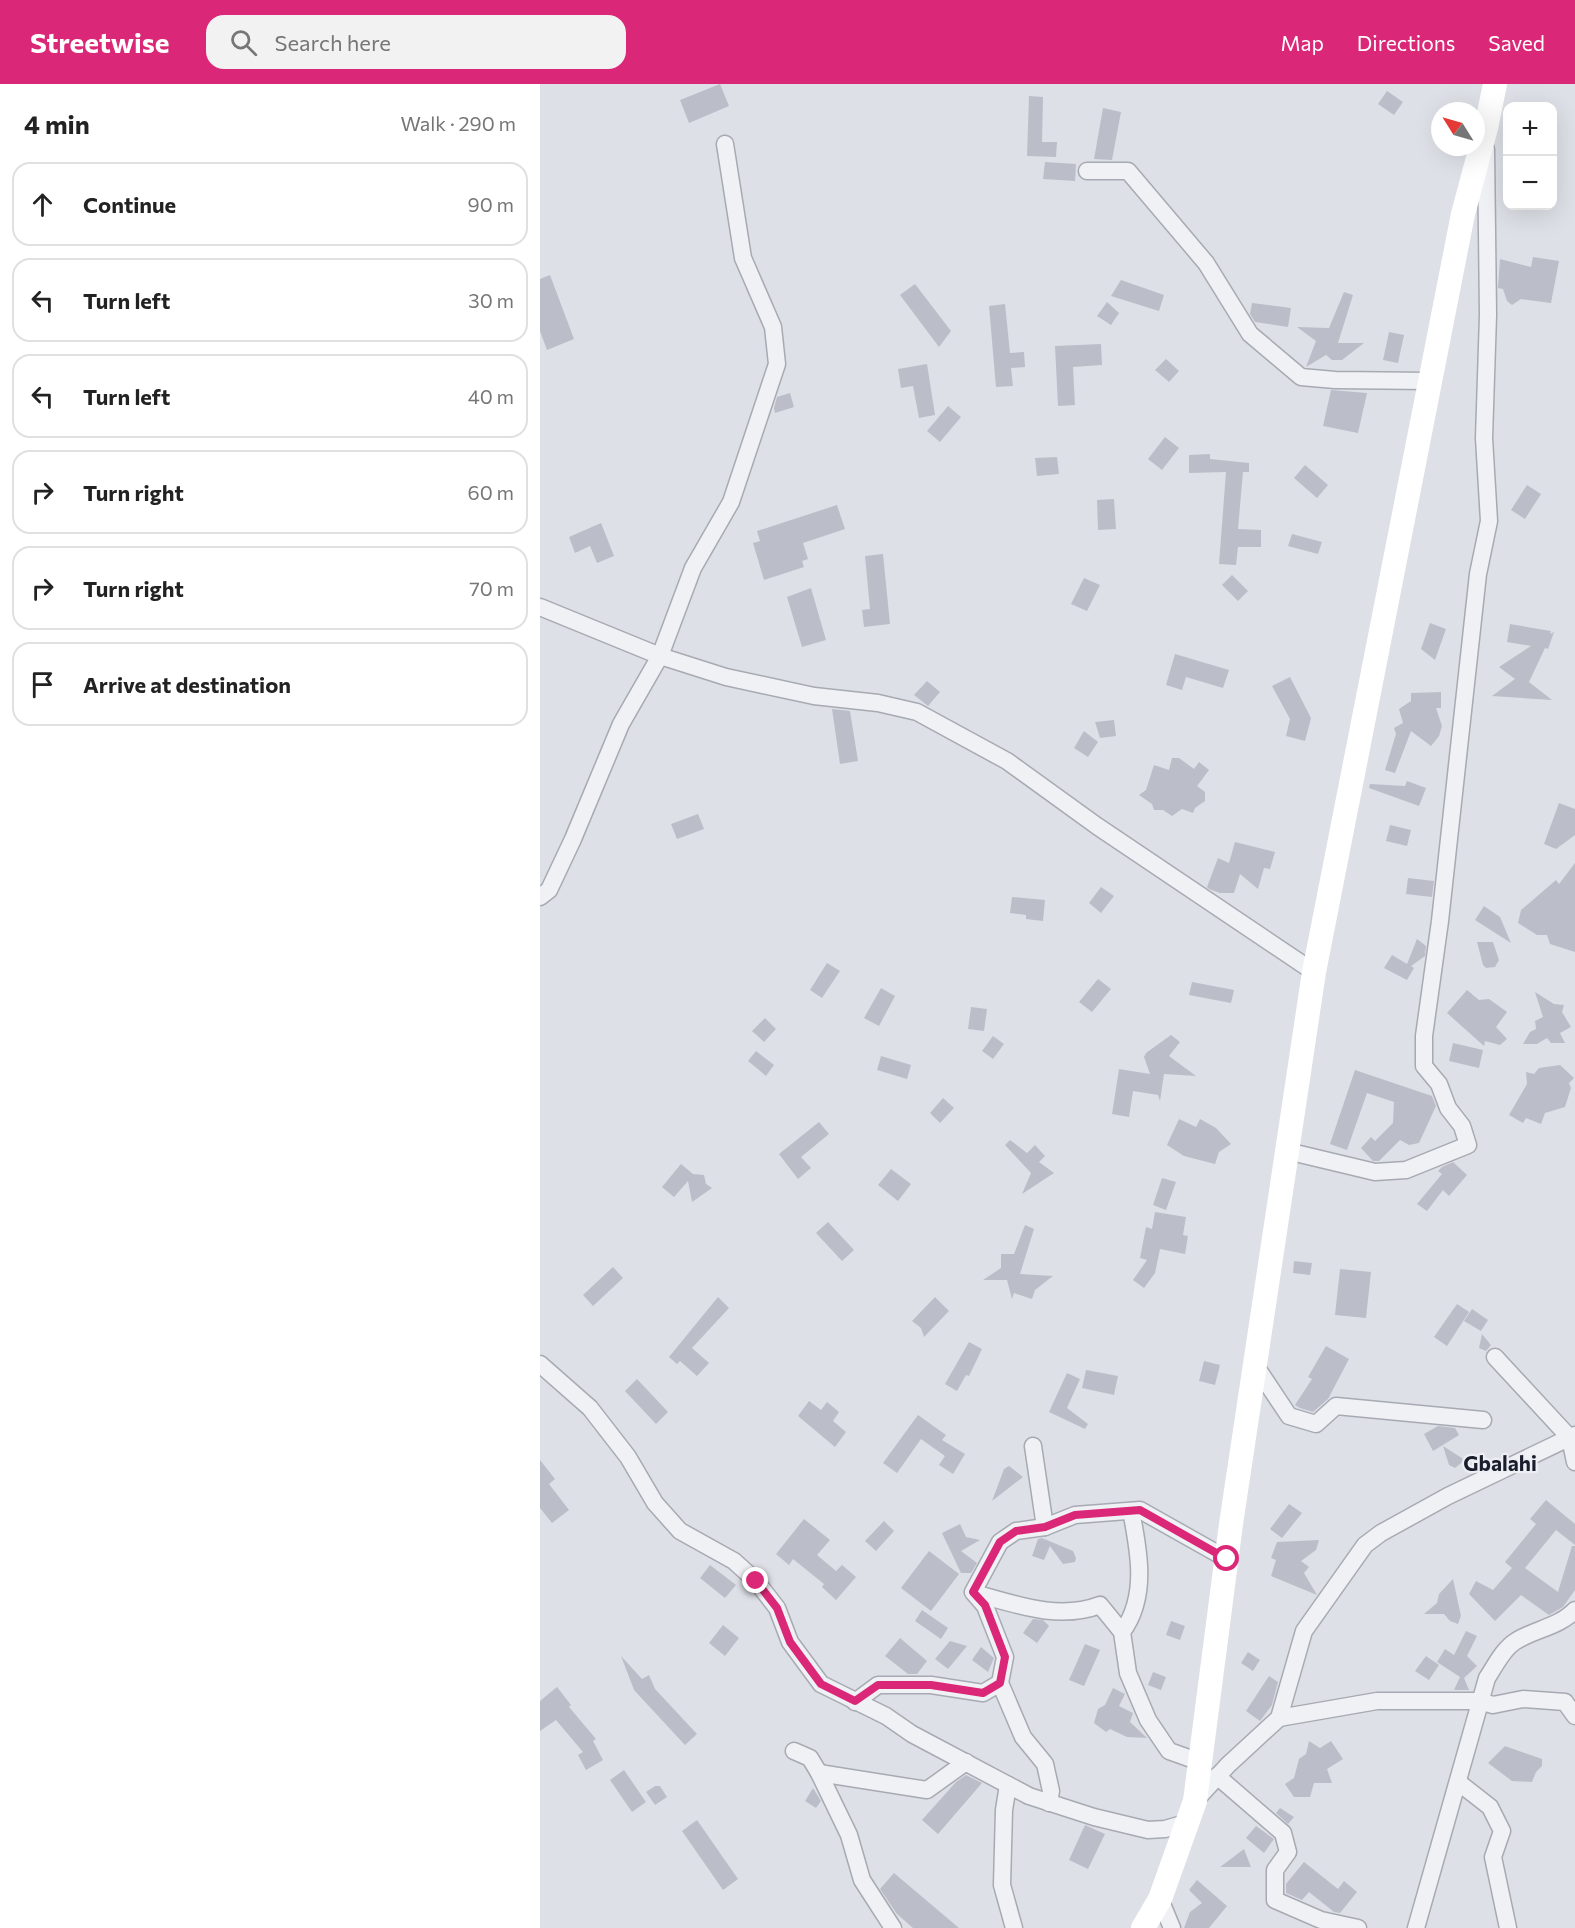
<!DOCTYPE html>
<meta charset="utf-8">
<style>
:root{--surface:#fff;--page:#f2f2f2;--text:#222;--muted:#767676;--line:#e0e0e0;--accent:#db2777}
body{margin:0;font-family:Commissioner,sans-serif;background:var(--page);color:var(--text)}
.controls{position:absolute;right:18px;top:18px;display:grid;overflow:hidden;border-radius:12px;box-shadow:0 6px 24px #0002}
.controls button{width:54px;height:54px;display:grid;place-items:center;padding:0;border:0;border-bottom:2px solid var(--line);background:var(--surface);color:var(--text);font:30px sans-serif}
.compass{position:absolute;left:891px;top:18px;width:54px;height:54px;border-radius:50%;background:var(--surface);box-shadow:0 6px 24px #0002;rotate:307deg}
.stop{position:absolute;width:18px;height:18px;margin:-14px;border:4px solid #db2777;border-radius:50%;background:#fff}
.stop.end{background:#db2777;border-color:#fff;box-shadow:0 2px 6px #0008}
.list{margin:0;padding:0;list-style:none}
h2{display:flex;justify-content:space-between;align-items:center;height:78px;margin:0;padding:0 24px;font-size:26px}
h2 small{font-size:20px;font-weight:400;color:var(--muted)}
.list li{display:grid;grid-template-columns:39px 1fr auto;gap:18px;align-items:center;box-sizing:border-box;height:84px;margin:0 12px 12px;padding:0 12px;border:2px solid var(--line);border-radius:18px}
.list b{display:block;font-size:22px;white-space:nowrap}
.list em{font-size:20px;font-style:normal;color:var(--muted)}
.icon{flex:none;width:33px;height:33px;fill:none;stroke:currentColor;stroke-width:2;stroke-linecap:round;stroke-linejoin:round}
.map{position:relative;flex:none;width:1035px;height:1844px;overflow:hidden}
header{display:flex;align-items:center;gap:36px;box-sizing:border-box;height:84px;padding:0 30px;background:var(--accent);color:#fff}
header strong{font-size:28px}
nav{display:flex;gap:33px;margin-inline-start:auto;font-size:21px}
.search{width:420px;height:54px;background:var(--page);display:flex;align-items:center;gap:15px;box-sizing:border-box;padding:0 21px;border-radius:18px;color:var(--muted);font-size:22px}
main{display:flex}
aside{flex:1;background:var(--surface)}
.map>svg:first-child{display:block}
</style>
<header>
<strong>Streetwise</strong>
<div class="search"><svg class="icon" aria-label="search" viewBox="0 0 24 24"><circle cx="10" cy="10" r="6"/><path d="M15 15l6 6"/></svg>Search here</div>
<nav><a>Map</a><a>Directions</a><a>Saved</a></nav>
</header>
<main>
<aside>
<h2>4 min<small>Walk · 290 m</small></h2>
<ul class="list">
<li><svg class="icon" aria-label="ahead" viewBox="0 0 24 24"><path d="M12 20V5M6 11l6-6 6 6"/></svg><div><b>Continue</b></div><em>90 m</em></li>
<li><svg class="icon" aria-label="left" viewBox="0 0 24 24"><path d="M17 20v-9H6M10 6l-5 5 5 5"/></svg><div><b>Turn left</b></div><em>30 m</em></li>
<li><svg class="icon" aria-label="left" viewBox="0 0 24 24"><path d="M17 20v-9H6M10 6l-5 5 5 5"/></svg><div><b>Turn left</b></div><em>40 m</em></li>
<li><svg class="icon" aria-label="right" viewBox="0 0 24 24"><path d="M7 20v-9h11M14 6l5 5-5 5"/></svg><div><b>Turn right</b></div><em>60 m</em></li>
<li><svg class="icon" aria-label="right" viewBox="0 0 24 24"><path d="M7 20v-9h11M14 6l5 5-5 5"/></svg><div><b>Turn right</b></div><em>70 m</em></li>
<li><svg class="icon" aria-label="arrive" viewBox="0 0 24 24"><path d="M6 21V4h12l-3 4 3 4H6"/></svg><div><b>Arrive at destination</b></div></li>
</ul>
</aside>
<div class="map">
<svg width="1035" height="1844" viewBox="0 0 1035 1844">
<rect width="100%" height="100%" fill="#dde0e6"/>
<g fill="#bbbec8">
<path d="M180 0 189 22 149 39 140 16Z"/>
<path d="M847 7 863 18 854 31 838 20Z"/>
<path d="M489 12 503 13 502 58H517L516 73 487 72Z"/>
<path d="M563 24 581 28 572 76 554 75Z"/>
<path d="M505 78 536 80 535 97 503 95Z"/>
<path d="M993 173 1019 177 1011 219 981 215 972 221 967 217 963 205 958 204 960 175 991 183Z"/>
<path d="M10 191 34 255 7 266 0 247V195Z"/>
<path d="M581 196 624 211 619 227 571 212Z"/>
<path d="M375 200 411 247 399 263 360 211Z"/>
<path d="M804 208 813 211 798 259H824L802 276H792L786 271 766 283 776 257 757 243 789 244Z"/>
<path d="M567 218 579 229 571 241 557 232Z"/>
<path d="M712 219 751 224 748 243 715 238 710 230Z"/>
<path d="M465 220 470 269 484 268 485 283 471 284 473 302 456 303 449 222Z"/>
<path d="M849 248 864 251 858 279 843 276Z"/>
<path d="M561 260 562 281 533 283 535 321 518 322 515 262Z"/>
<path d="M626 275 639 287 629 298 615 286Z"/>
<path d="M387 280 395 331 379 334 373 302 361 304 358 285Z"/>
<path d="M791 306 827 309 818 349 783 342Z"/>
<path d="M250 309 254 323 235 329 234 324 237 313Z"/>
<path d="M408 322 421 333 400 358 387 347Z"/>
<path d="M625 353 639 364 622 386 608 375Z"/>
<path d="M670 370V375L709 379V388H703L698 445 721 446V463H698L696 481 679 480 686 388 649 389V371Z"/>
<path d="M517 373 519 390 497 392 495 374Z"/>
<path d="M765 381 788 401 777 414 754 394Z"/>
<path d="M987 401 1001 410 985 435 971 426Z"/>
<path d="M574 415 576 445 558 446 557 416Z"/>
<path d="M297 421 305 445 263 459 268 475 262 477 264 483 224 496 213 459 220 457 217 447Z"/>
<path d="M61 439 74 472 57 479 50 462 35 469 29 453Z"/>
<path d="M752 450 782 458 778 470 748 462Z"/>
<path d="M343 470 350 540 324 543 322 526 330 525 325 472Z"/>
<path d="M692 491 708 507 698 517 682 501Z"/>
<path d="M544 494 560 501 547 527 531 520Z"/>
<path d="M271 504 286 556 262 563 247 513Z"/>
<path d="M890 539 906 545 895 576 881 565Z"/>
<path d="M970 540 1011 547 1010 550 1014 548 1008 565 1005 564 989 598 1012 616 952 612 975 595 959 583 991 562 967 558Z"/>
<path d="M635 570 689 586 683 604 646 593 642 606 626 601Z"/>
<path d="M750 593 771 634 765 657 746 652 750 635 732 602Z"/>
<path d="M387 597 400 608 388 622 374 611Z"/>
<path d="M901 608V624H896L902 642 899 652 891 662 871 647 855 689 845 686 856 650 854 644 863 639 859 625 871 617V609Z"/>
<path d="M292 625 310 627 318 677 300 680Z"/>
<path d="M574 636 576 652 560 654 555 638Z"/>
<path d="M544 647 558 658 548 673 534 664Z"/>
<path d="M632 674H639L654 685 659 678 669 686 657 702 665 708V717L655 724 653 729 642 725 632 732 623 726H614L612 720 599 711 606 706 614 681 629 686Z"/>
<path d="M867 697 886 704 879 722 829 704 830 700 865 702Z"/>
<path d="M1019 719 1035 725V751L1016 765 1004 760Z"/>
<path d="M158 730 164 745 137 755 131 740Z"/>
<path d="M850 741 871 746 867 762 846 757Z"/>
<path d="M695 758 735 768 730 785 724 784 718 805 700 790 694 809H680L669 805 667 803 678 774 689 779Z"/>
<path d="M1035 779V868L1010 860 1007 851H997L978 839 981 826 1016 796 1019 800Z"/>
<path d="M868 794 894 797 892 813 866 810Z"/>
<path d="M561 803 574 812 561 829 549 819Z"/>
<path d="M472 813 505 816 503 837 486 835V831L470 829Z"/>
<path d="M944 822 960 833 971 859 935 836Z"/>
<path d="M877 855 886 862 885 872 871 882 874 884 867 896 844 884 852 871 867 880Z"/>
<path d="M937 858H953L959 876 955 883 946 884 943 881Z"/>
<path d="M287 879 300 887 282 914 270 906Z"/>
<path d="M558 895 571 905 552 928 539 918Z"/>
<path d="M652 898 694 906 691 919 649 911Z"/>
<path d="M341 904 355 912 339 942 324 934Z"/>
<path d="M927 906 939 916 949 915 967 928 956 943 967 955 960 961 945 957 944 962 907 929Z"/>
<path d="M995 908 1014 920 1024 921 1022 928 1031 943 1020 949 1025 959H1011L1007 954 997 960H983L990 948 996 945 995 937 1003 933Z"/>
<path d="M431 923 447 925 444 947 428 945Z"/>
<path d="M225 934 236 945 224 958 212 947Z"/>
<path d="M631 951 640 958 629 972 656 992 624 990 620 1017 618 1011 593 1007 589 1033 572 1030 579 985 610 990 604 973 606 969Z"/>
<path d="M453 952 464 960 453 975 442 967Z"/>
<path d="M913 959 943 966 939 984 909 977Z"/>
<path d="M216 967 234 981 226 992 208 977Z"/>
<path d="M341 972 371 981 367 995 337 986Z"/>
<path d="M1020 981 1034 994 1029 999 1031 1004 1025 1023 1005 1029 1001 1040 986 1034 983 1039 969 1031 987 1000 986 988 994 990 999 984Z"/>
<path d="M815 986 892 1012 896 1022 879 1059 869 1061 860 1056 839 1077H833L821 1064 831 1053 835 1057 853 1039 854 1018 827 1009 807 1066 790 1060Z"/>
<path d="M403 1014 414 1024 400 1039 390 1029Z"/>
<path d="M639 1035 656 1043 660 1035 676 1044 691 1060 679 1068 675 1080 644 1072 627 1061Z"/>
<path d="M279 1038 289 1050 261 1073 271 1084 258 1095 239 1070Z"/>
<path d="M470 1056 487 1069 495 1061 505 1072 499 1078 514 1089 482 1110 491 1089 465 1061Z"/>
<path d="M913 1078 927 1091 909 1112 903 1106 887 1127 877 1120 902 1090 898 1087 902 1083Z"/>
<path d="M141 1080 153 1090 164 1091 166 1100 172 1104 152 1118 148 1097 134 1113 122 1103Z"/>
<path d="M351 1085 371 1100 358 1117 338 1101Z"/>
<path d="M622 1094 636 1098 626 1126 613 1121Z"/>
<path d="M615 1128 646 1133 643 1151 648 1152 645 1170 620 1165 615 1189 604 1204 593 1196 607 1176 600 1174 606 1143 612 1145Z"/>
<path d="M288 1138 314 1166 302 1177 276 1149Z"/>
<path d="M485 1141 494 1145 480 1190 513 1192 495 1206 492 1215 474 1209 472 1215 467 1196H443L461 1184V1170H474Z"/>
<path d="M754 1177 772 1179 770 1191 753 1189Z"/>
<path d="M73 1183 83 1194 53 1222 43 1211Z"/>
<path d="M800 1185 831 1188 826 1234 795 1231Z"/>
<path d="M178 1213 189 1224 152 1264 169 1279 157 1292 140 1277 137 1280 129 1273Z"/>
<path d="M395 1213 409 1227 384 1253 381 1244 372 1237Z"/>
<path d="M917 1220 929 1228 907 1262 894 1253Z"/>
<path d="M932 1225 948 1236 941 1247 924 1237Z"/>
<path d="M942 1250 951 1261 946 1267 939 1264Z"/>
<path d="M429 1258 442 1265 429 1292 426 1291 417 1307 405 1300Z"/>
<path d="M786 1262 809 1275 788 1315 773 1328 760 1324 755 1321 772 1295 768 1293Z"/>
<path d="M664 1277 680 1281 675 1301 659 1297Z"/>
<path d="M546 1286 578 1292 574 1311 542 1304Z"/>
<path d="M527 1289 540 1295 527 1324 548 1340 545 1345 509 1328Z"/>
<path d="M97 1295 128 1328 116 1340 85 1307Z"/>
<path d="M269 1317 281 1326 287 1318 299 1328 293 1337 306 1348 295 1363 258 1332Z"/>
<path d="M378 1331 406 1351 402 1356 425 1370 413 1390 399 1381 405 1372 381 1355 357 1389 343 1379Z"/>
<path d="M898 1342 915 1344 919 1351 893 1367 884 1350Z"/>
<path d="M903 1362 925 1376 915 1384 909 1381Z"/>
<path d="M0 1376 15 1395 9 1400 29 1426 12 1439 0 1424Z"/>
<path d="M469 1382 483 1393 452 1417 464 1385Z"/>
<path d="M1006 1416 1035 1440V1461L1016 1446 985 1484 1018 1508 1032 1462H1035V1506L1023 1523 1009 1531 981 1511 955 1537 929 1510 936 1497 953 1506 972 1484 965 1478 996 1440 990 1435Z"/>
<path d="M749 1420 762 1429 742 1454 730 1445Z"/>
<path d="M264 1435 290 1456 277 1471 296 1487 302 1481 316 1493 296 1516 282 1503 284 1500 253 1475 249 1481 236 1470Z"/>
<path d="M344 1437 354 1447 336 1467 325 1457Z"/>
<path d="M420 1440 426 1453 440 1456 421 1467 437 1479 431 1489H421L402 1449Z"/>
<path d="M502 1454 533 1467 536 1474 535 1478 523 1480 510 1462 504 1476 492 1472 498 1455Z"/>
<path d="M779 1456 776 1466 761 1477 769 1483 764 1489 777 1511 731 1492 736 1476 731 1474 737 1458Z"/>
<path d="M389 1467 419 1490 391 1527 361 1504Z"/>
<path d="M170 1481 196 1501 185 1514 160 1494Z"/>
<path d="M913 1495 921 1532 918 1540 910 1537 904 1530H884L897 1519 899 1510Z"/>
<path d="M382 1526 408 1544 401 1555 375 1537Z"/>
<path d="M493 1535 503 1536 509 1542 497 1559 483 1549Z"/>
<path d="M631 1537 645 1542 640 1556 626 1551Z"/>
<path d="M183 1541 199 1554 185 1572 169 1559Z"/>
<path d="M926 1547 937 1552 927 1572 937 1582 924 1594 929 1606H914L920 1593 897 1578 905 1565 914 1571Z"/>
<path d="M360 1554 387 1577 377 1590H368L345 1572Z"/>
<path d="M410 1557 427 1562 408 1585 395 1575Z"/>
<path d="M545 1560 560 1566 544 1602 529 1596Z"/>
<path d="M441 1563 454 1574 448 1588 432 1576Z"/>
<path d="M708 1568 720 1576 713 1587 701 1579Z"/>
<path d="M81 1572 102 1595 109 1591 115 1605 157 1650 145 1661 94 1606Z"/>
<path d="M886 1572 899 1581 889 1596 875 1587Z"/>
<path d="M613 1588 626 1593 621 1606 608 1601Z"/>
<path d="M729 1592 738 1598 732 1621 720 1637 706 1627Z"/>
<path d="M17 1603 31 1621 29 1623 56 1655 53 1657 63 1676 46 1686 38 1671 43 1668 16 1636 0 1647V1617Z"/>
<path d="M573 1604 585 1610 579 1622 593 1629 590 1638 607 1654 587 1653 570 1645 566 1648 554 1639 558 1625 565 1621Z"/>
<path d="M769 1657 780 1664 791 1657 803 1675 787 1685 792 1699H774L770 1713H754L745 1700 754 1694 759 1675 766 1670Z"/>
<path d="M965 1662 1002 1675V1682L996 1688 992 1698 972 1697 948 1679Z"/>
<path d="M84 1686 106 1718 92 1728 70 1696Z"/>
<path d="M426 1691 442 1699 398 1750 382 1736 416 1698Z"/>
<path d="M115 1702H120L127 1713 115 1721 106 1708Z"/>
<path d="M273 1704 281 1717 276 1724 265 1717Z"/>
<path d="M740 1724 754 1733 748 1740 736 1729Z"/>
<path d="M157 1736 198 1795 183 1806 142 1747Z"/>
<path d="M545 1741 565 1750 548 1785 529 1776Z"/>
<path d="M716 1742 734 1755 724 1769 706 1754Z"/>
<path d="M704 1765 711 1783H680Z"/>
<path d="M764 1778 798 1805 804 1797 817 1808 800 1829 794 1828 769 1808 762 1816 746 1809V1800Z"/>
<path d="M354 1789 419 1844H373L357 1830 340 1805Z"/>
<path d="M657 1796 687 1822 669 1844H644L650 1828 662 1819 649 1806Z"/>
</g>
<g fill="none" stroke-linecap="round" stroke-linejoin="round">
<defs>
<g id="street">
<path d="M547 87H588L666 179 710 250 761 293 795 296 890 297"/>
<path d="M0 523 120 572 186 593 274 612 338 619 377 628 467 677 557 742 774 888"/>
<path d="M0 813 9 806 33 755 81 640 120 572 153 484 191 418 237 280 233 243 203 174 185 60"/>
<path d="M747 1067 835 1088 866 1086 928 1061 922 1042 908 1024 899 1000 884 982V952L900 837 938 490 949 437 944 354 948 231 946 65"/>
<path d="M955 1273 1030 1354 1035 1378"/>
<path d="M0 1280 50 1324 88 1373 115 1419 140 1447 194 1477 216 1497 237 1524 250 1558 281 1600 346 1632 372 1650 489 1712 554 1733 608 1746 625 1745 649 1738"/>
<path d="M715 1281 749 1332 776 1340 796 1322 943 1336"/>
<path d="M493 1362 505 1443"/>
<path d="M434 1509C475 1520 518 1537 560 1521L582 1548 588 1589 608 1636 629 1667 660 1678"/>
<path d="M582 1548C608 1513 599 1467 591 1427"/>
<path d="M315 1618 338 1601H391L443 1609 460 1599"/>
<path d="M739 1634 837 1617H939L953 1621 983 1615 1025 1618 1035 1632"/>
<path d="M254 1667 270 1674 279 1689 309 1751 322 1796 353 1844"/>
<path d="M279 1689 387 1706 426 1678"/>
<path d="M677 1692 743 1749 748 1768 735 1786V1816L781 1836 818 1844"/>
<path d="M918 1698 950 1723 962 1747 953 1773 968 1844"/>
<path d="M468 1701 464 1726 462 1801 474 1844"/>
<path d="M655 1717 688 1681 739 1634 764 1547 825 1461 841 1449 908 1412 1035 1351"/>
<path d="M509 1719 511 1707 505 1680 483 1653 460 1599 465 1573 445 1522 433 1508 460 1458 476 1447 505 1443 535 1431 600 1426 687 1475"/>
<path d="M620 1815 632 1844"/>
<path d="M876 1844 947 1594C955 1582 963 1565 976 1557 995 1545 1019 1543 1035 1526"/>
</g>
</defs>
<use href="#street" stroke="#a7aab3" stroke-width="19"/>
<use href="#street" stroke="#f0f1f5" stroke-width="16"/>
<path stroke="#fff" stroke-width="24" d="M603 1844 620 1815 655 1717 691 1440 774 888 923 130 946 44 955 0"/>
</g>
<g fill="none" stroke-linecap="round" stroke-linejoin="round">
<path stroke="#db2777" stroke-width="8" d="M216 1497 237 1524 250 1558 281 1600 315 1617 338 1601H391L443 1609 460 1599 465 1573 445 1521 433 1508 460 1458 476 1447 505 1443 535 1431 600 1426 687 1475"/>
</g>
<g text-anchor="middle" stroke-width="4.5" stroke-linejoin="round" paint-order="stroke">
<g font-size="21" font-weight="bold" fill="#1a1e2c" stroke="#edeff4">
<text x="960" y="1387">Gbalahi</text>
</g>
</g>
</svg>
<div class="controls">
<button>+</button>
<button>−</button>
</div>
<svg class="compass" viewBox="-18 -18 36 36"><path d="M0-13l5 13h-10z" fill="#e53935"/><path d="M0 13l5-13h-10z" fill="#767676"/></svg>
<div class="stop" style="left:687px;top:1475px"></div>
<div class="stop end" style="left:216px;top:1497px"></div>
</div>
</main>
